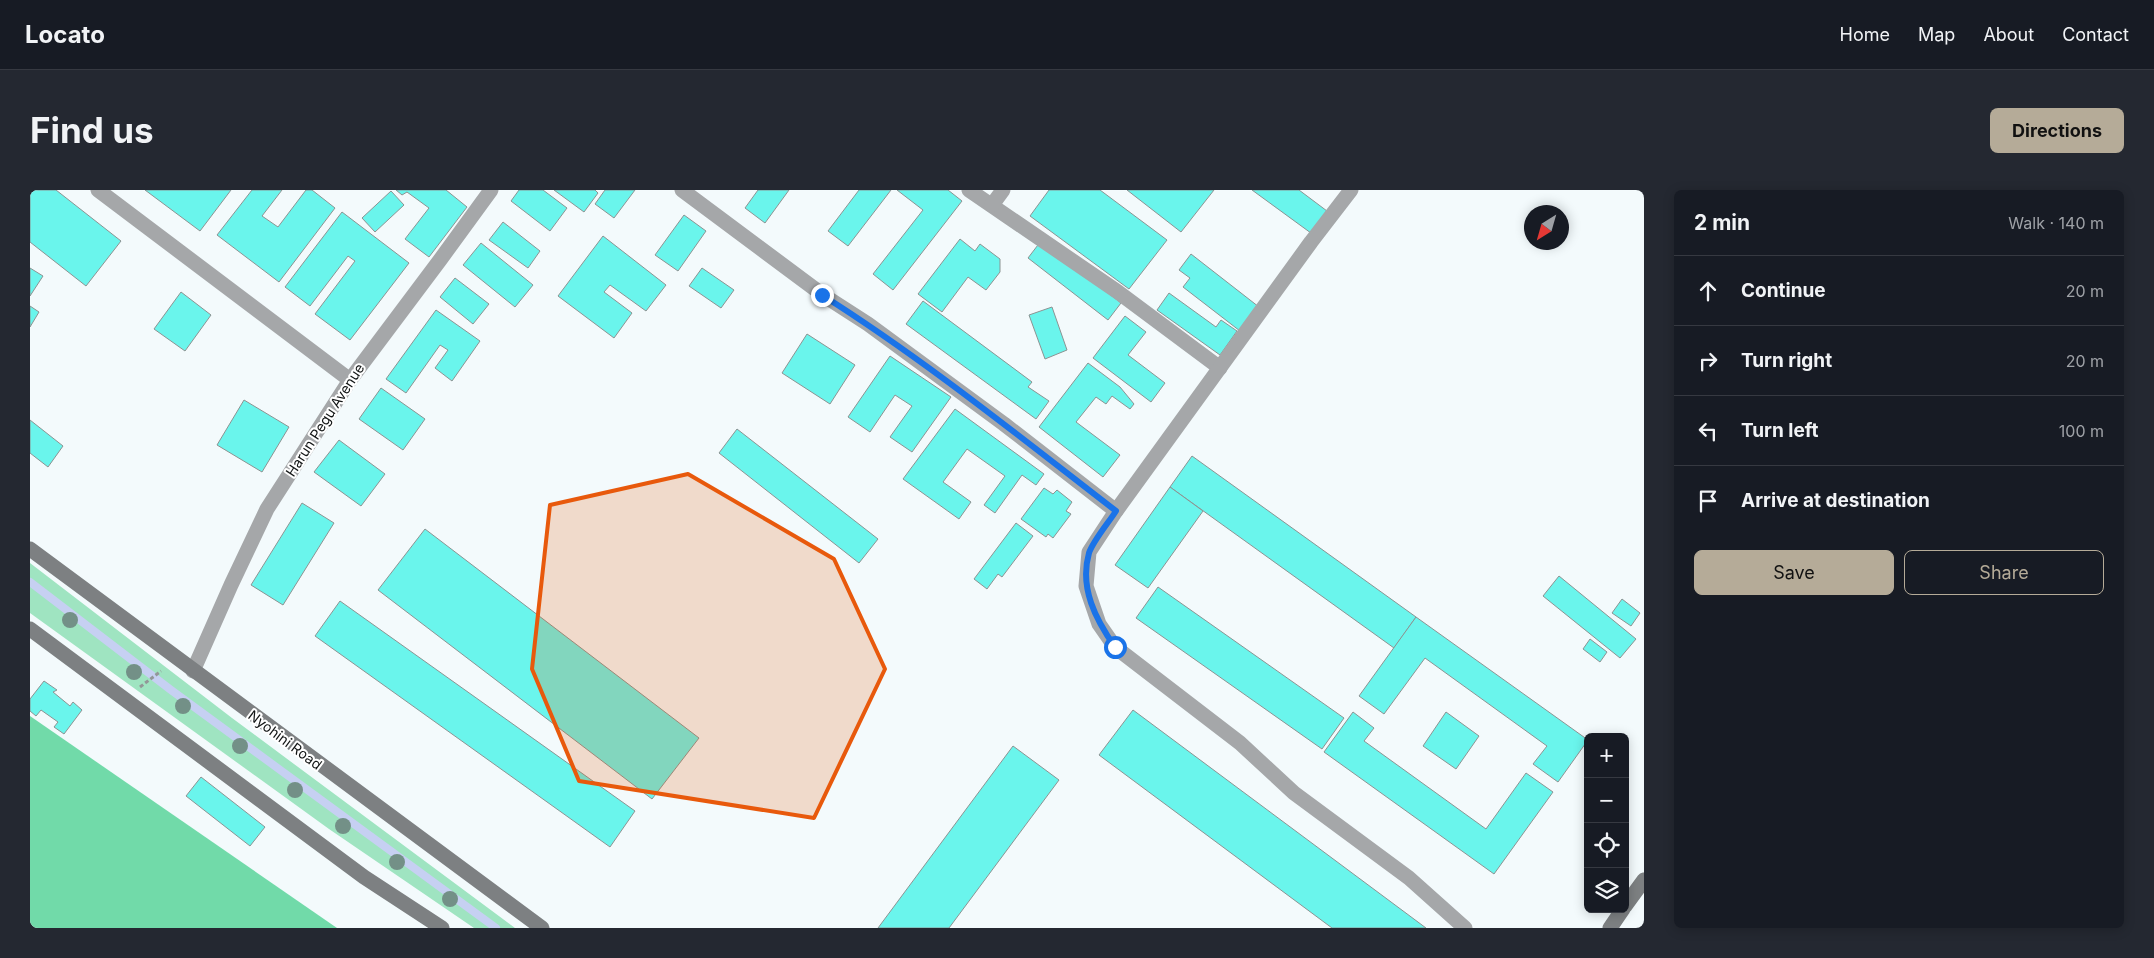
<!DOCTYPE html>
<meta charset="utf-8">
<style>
:root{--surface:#171b24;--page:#242831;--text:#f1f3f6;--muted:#9ea1a6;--line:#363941;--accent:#b5ab98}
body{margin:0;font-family:Inter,sans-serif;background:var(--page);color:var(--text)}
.controls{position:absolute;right:15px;bottom:15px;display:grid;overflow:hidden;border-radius:8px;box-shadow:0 2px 12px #0003}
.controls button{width:45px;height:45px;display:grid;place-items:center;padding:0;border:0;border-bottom:1px solid var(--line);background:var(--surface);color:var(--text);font:25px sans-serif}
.compass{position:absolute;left:1494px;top:15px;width:45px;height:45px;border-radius:50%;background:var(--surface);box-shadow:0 2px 12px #0003;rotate:217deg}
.stop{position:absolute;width:15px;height:15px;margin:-11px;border:4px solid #1a73e8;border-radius:50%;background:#fff}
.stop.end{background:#1a73e8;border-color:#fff;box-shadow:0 1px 5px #0008}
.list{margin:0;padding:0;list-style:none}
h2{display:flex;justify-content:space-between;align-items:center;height:65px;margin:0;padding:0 20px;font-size:21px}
h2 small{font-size:16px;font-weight:400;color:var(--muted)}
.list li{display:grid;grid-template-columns:32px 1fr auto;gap:15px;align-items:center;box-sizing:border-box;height:70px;padding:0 20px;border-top:1px solid var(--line)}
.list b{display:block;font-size:19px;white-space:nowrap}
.list em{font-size:16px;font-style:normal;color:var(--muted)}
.actions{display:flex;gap:10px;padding:15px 20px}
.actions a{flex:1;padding:11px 0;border:1px solid var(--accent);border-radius:8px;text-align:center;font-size:18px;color:var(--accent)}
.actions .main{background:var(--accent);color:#111}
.icon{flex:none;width:28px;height:28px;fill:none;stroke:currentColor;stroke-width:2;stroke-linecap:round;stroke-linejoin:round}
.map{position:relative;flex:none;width:1614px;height:738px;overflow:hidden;border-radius:8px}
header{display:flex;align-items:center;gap:30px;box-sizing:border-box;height:70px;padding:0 25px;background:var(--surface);border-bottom:1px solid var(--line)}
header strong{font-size:24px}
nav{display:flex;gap:28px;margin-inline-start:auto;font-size:18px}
.intro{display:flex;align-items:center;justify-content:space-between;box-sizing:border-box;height:120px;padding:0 30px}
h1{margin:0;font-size:35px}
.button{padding:12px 22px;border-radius:8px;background:var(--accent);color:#111;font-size:18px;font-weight:700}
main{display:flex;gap:30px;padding:0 30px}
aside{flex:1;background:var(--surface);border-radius:8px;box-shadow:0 2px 12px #0003}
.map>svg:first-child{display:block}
</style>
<header>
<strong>Locato</strong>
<nav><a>Home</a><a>Map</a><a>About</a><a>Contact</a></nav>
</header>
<div class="intro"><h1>Find us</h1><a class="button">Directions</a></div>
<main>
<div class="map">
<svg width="1614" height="738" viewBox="0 0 1614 738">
<rect width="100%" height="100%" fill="#f3fafc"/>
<path fill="#9fe4c1" d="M0 373 202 528 485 738H444L299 639 0 423Z"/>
<path fill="#71daa9" d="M0 526 307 738H0Z"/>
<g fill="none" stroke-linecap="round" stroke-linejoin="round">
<path stroke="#c6d0f2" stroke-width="8" d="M0 392 141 500 466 738"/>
</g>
<g fill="#6af5ec" stroke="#8c9392">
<path d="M0 0H26L91 51 56 96 0 52Z"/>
<path d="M115 0H201L170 41Z"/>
<path d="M222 0H252L232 26 248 37 276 0H282L305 18 249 92 187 45Z"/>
<path d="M366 0H416L437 17 399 67 375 49 399 18 377 2 372 5Z"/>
<path d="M489 0H513L537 18 520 41 481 11Z"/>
<path d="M524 0H565L568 3 554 22Z"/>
<path d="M575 0H605L584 28 565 14Z"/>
<path d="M728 0H759L735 33 715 18Z"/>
<path d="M829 0H861L818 56 798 41Z"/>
<path d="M867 0H918L932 11 863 100 843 84 893 20Z"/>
<path d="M1019 0H1070L1137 50 1099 99 1000 26Z"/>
<path d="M1097 0H1184L1151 42Z"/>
<path d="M1222 0H1269L1301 24 1285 46Z"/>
<path d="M361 1 374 15 345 42 332 28Z"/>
<path d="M312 22 379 73 320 150 285 124 325 71 318 66 280 116 255 97Z"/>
<path d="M654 25 676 41 648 81 625 65Z"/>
<path d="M473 32 510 61 498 78 459 50Z"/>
<path d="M573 46 636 95 616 121 580 95 574 102 602 123 584 148 528 106Z"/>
<path d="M930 49 945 61 950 54 970 69V82L956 100 938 87 912 122 888 104Z"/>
<path d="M1011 51 1091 113 1078 130 998 68Z"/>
<path d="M451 53 503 95 485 117 433 75Z"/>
<path d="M1161 64 1229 117 1210 141 1153 97 1160 88 1149 80Z"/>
<path d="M0 78 13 86 0 106Z"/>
<path d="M672 78 704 100 691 118 659 96Z"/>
<path d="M425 88 459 114 443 134 410 107Z"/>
<path d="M151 102 181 125 155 161 124 139Z"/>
<path d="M1139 103 1186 137 1191 130 1207 141 1190 165 1127 120Z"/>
<path d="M893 111 1002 192 998 197 1019 211 1006 229 876 134Z"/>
<path d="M0 116 9 122 0 137Z"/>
<path d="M1022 117 1037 160 1015 169 999 125Z"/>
<path d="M406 120 450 151 422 191 405 178 418 160 410 155 376 203 356 189Z"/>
<path d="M1095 126 1116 142 1098 165 1135 193 1121 212 1063 168Z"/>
<path d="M777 144 825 175 800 214 752 183Z"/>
<path d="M860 166 921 207 882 262 860 247 882 216 865 205 840 242 818 227Z"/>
<path d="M1058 173 1090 197 1104 214 1100 219 1082 206 1076 214 1066 207 1046 232 1090 265 1073 287 1009 237Z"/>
<path d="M351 198 395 229 373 260 329 229Z"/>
<path d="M214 210 259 237 232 282 187 255Z"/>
<path d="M925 219 1014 284 1006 295 992 285 965 323 954 315 975 286 937 259 913 292 941 312 929 329 873 289Z"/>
<path d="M0 230 33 256 18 277 0 263Z"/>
<path d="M707 239 848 349 829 373 689 263Z"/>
<path d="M309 250 355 284 331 316 284 282Z"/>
<path d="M1162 266 1386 427 1364 458 1140 297Z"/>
<path d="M1140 297 1173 321 1118 398 1085 375Z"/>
<path d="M1014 298 1023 304 1027 300 1042 312 1036 321 1041 324 1023 348 1018 344 1016 347 991 329Z"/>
<path d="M272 313 304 333 253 415 221 395Z"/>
<path d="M986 333 1003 346 972 387 968 384 957 399 944 389Z"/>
<path d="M395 339 669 548 622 609 348 400Z"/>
<path d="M1529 386 1606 449 1590 468 1513 406Z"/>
<path d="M1128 397 1314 528 1292 559 1106 428Z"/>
<path d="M1592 409 1610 423 1601 436 1582 423Z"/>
<path d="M310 411 605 621 580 657 285 446Z"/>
<path d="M1386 427 1558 550 1528 592 1503 574 1517 556 1395 468 1354 524 1329 506Z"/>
<path d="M1560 449 1577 462 1570 472 1553 459Z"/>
<path d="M14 491 27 500 23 502 40 516 43 512 52 520 34 544 24 537 28 532 11 520 6 526 0 521V509Z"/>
<path d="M1103 520 1396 738H1302L1069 565Z"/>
<path d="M1323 522 1344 538 1334 551 1456 639 1496 583 1523 602 1464 684 1294 562Z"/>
<path d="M1416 522 1449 546 1426 579 1393 556Z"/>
<path d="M983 556 1029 590 919 738H848Z"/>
<path d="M171 587 235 637 220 656 156 606Z"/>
</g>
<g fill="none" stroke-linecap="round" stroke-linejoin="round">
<path stroke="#929798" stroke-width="3" stroke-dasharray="4 2.5" stroke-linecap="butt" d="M110 497 131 481"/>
<g stroke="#a5a7a9" stroke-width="15">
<path d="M68 0 320 190"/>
<path d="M652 0 793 105 838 134 974 234 1086 321"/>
<path d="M939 0 1088 102 1190 178"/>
<path d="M1321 0 1281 52 1086 321 1059 362 1056 396 1069 434 1085 457 1210 553 1264 603 1379 688 1435 738"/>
<path d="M962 15 973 0"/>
<path d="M163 481 201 395 237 319 320 190 410 70 461 0"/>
</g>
<g stroke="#7d8082" stroke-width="15">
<path d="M0 359 512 738"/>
<path d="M0 439 334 687 412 738"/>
<path d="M1595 716 1614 690"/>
<path d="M1580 738 1593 719"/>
</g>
</g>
<g fill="#739087">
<circle cx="40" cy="430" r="8"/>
<circle cx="104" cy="482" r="8"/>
<circle cx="153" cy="516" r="8"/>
<circle cx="210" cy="556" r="8"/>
<circle cx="265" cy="600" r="8"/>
<circle cx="313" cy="636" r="8"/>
<circle cx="367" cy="672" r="8"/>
<circle cx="420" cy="709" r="8"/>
</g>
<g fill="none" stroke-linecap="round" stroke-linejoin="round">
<path stroke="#1a73e8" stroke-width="6" d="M792 105C895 170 990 247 1086 321 1079 332 1063 351 1059 363 1049 398 1066 430 1085 457"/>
</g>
<path fill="#e8590c" fill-opacity="0.2" stroke="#e8590c" stroke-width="4" stroke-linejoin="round" d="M658 284 804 369 855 479 784 628 549 591 502 479 520 315Z"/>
<g text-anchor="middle" stroke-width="4" stroke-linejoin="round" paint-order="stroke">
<g font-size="14" fill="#111414" stroke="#fff">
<text transform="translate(295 230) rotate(-57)" y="5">Harun Pegu Avenue</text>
<text transform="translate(255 550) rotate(37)" y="5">Nyohini Road</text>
</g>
</g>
</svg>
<div class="controls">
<button>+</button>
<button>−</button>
<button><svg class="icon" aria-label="locate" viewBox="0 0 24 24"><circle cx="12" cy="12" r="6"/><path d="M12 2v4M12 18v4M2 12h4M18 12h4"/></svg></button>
<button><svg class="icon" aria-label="layers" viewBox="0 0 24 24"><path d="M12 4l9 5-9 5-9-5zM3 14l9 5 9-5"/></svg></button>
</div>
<svg class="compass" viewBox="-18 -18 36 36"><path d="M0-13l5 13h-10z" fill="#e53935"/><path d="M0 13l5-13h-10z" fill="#9ea1a6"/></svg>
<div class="stop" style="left:1085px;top:457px"></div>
<div class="stop end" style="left:792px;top:105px"></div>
</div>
<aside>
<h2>2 min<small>Walk · 140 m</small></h2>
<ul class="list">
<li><svg class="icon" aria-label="ahead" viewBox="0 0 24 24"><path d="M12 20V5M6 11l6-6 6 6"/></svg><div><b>Continue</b></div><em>20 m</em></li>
<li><svg class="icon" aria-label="right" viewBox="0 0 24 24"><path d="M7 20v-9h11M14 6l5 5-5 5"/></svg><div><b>Turn right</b></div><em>20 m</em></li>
<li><svg class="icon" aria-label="left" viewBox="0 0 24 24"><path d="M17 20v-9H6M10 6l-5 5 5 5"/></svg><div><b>Turn left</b></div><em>100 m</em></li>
<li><svg class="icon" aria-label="arrive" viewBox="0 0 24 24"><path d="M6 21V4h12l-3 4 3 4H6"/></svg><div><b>Arrive at destination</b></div></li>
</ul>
<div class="actions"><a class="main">Save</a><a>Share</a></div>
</aside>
</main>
